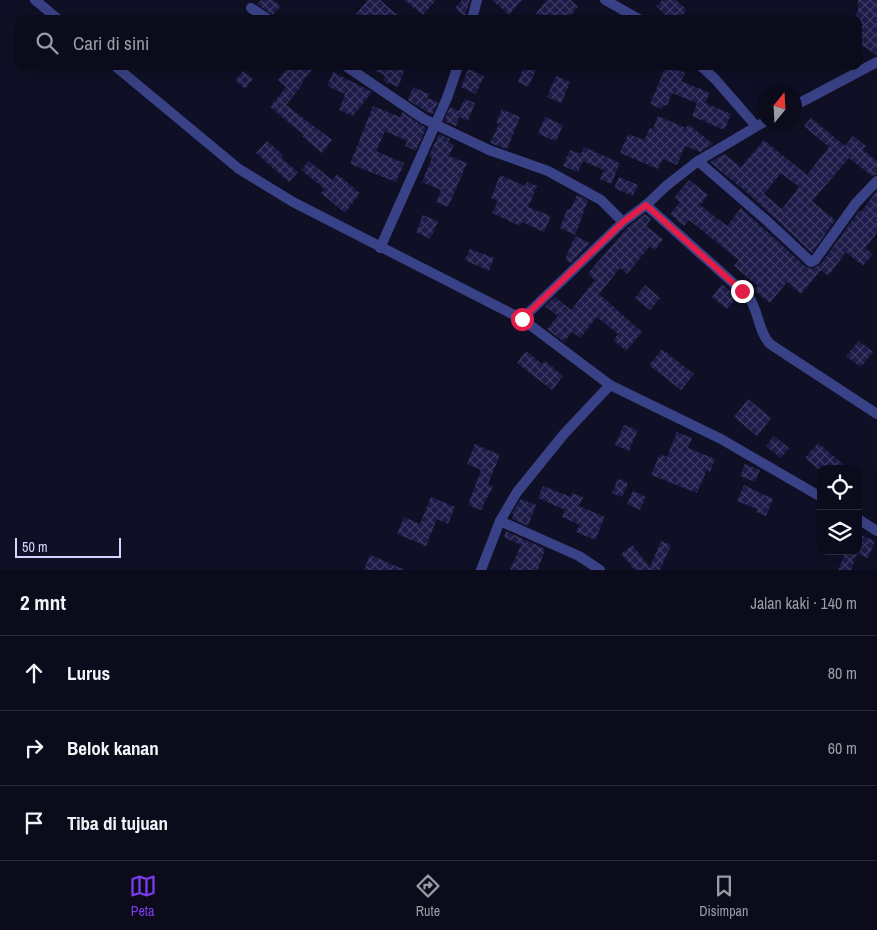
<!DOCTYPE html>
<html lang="id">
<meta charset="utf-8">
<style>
:root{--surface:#0b0b1c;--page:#141425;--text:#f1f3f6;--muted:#9a9ba3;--line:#2b2b3b;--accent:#7c3aed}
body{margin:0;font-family:"Archivo Narrow",sans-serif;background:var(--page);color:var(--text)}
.controls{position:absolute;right:15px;bottom:15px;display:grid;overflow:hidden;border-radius:10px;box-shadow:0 5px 20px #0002}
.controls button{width:45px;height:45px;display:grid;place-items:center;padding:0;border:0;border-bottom:1px solid var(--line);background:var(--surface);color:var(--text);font:25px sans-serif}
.compass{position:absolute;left:757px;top:85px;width:45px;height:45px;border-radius:50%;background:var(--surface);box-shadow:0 5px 20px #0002;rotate:18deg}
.scale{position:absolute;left:15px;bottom:12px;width:106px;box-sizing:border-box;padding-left:5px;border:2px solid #d4d6ff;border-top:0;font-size:14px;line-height:18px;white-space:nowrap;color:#d4d6ff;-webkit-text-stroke:4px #0f0f26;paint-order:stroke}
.stop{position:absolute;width:15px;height:15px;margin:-11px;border:4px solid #e11d48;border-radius:50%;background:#fff}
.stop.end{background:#e11d48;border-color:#fff;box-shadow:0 1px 5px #0008}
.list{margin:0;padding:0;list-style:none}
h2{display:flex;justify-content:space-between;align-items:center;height:65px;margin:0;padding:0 20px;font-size:21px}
h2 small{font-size:16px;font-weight:400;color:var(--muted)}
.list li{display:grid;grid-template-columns:32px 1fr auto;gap:15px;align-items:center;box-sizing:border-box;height:75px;padding:0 20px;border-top:1px solid var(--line)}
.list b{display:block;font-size:19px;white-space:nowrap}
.list em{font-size:16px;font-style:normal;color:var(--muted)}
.icon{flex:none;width:28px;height:28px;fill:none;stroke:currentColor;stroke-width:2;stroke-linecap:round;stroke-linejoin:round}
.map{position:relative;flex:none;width:877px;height:570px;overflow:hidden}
.search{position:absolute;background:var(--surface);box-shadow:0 5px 20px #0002;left:15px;right:15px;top:15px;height:55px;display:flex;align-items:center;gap:12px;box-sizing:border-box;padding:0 18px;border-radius:10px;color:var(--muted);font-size:19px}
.sheet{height:290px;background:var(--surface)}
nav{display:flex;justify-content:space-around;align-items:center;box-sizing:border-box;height:70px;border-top:1px solid var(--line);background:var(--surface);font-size:14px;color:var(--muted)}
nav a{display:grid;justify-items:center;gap:2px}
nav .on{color:var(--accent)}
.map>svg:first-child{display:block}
</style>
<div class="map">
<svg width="877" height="570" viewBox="0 0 877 570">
<defs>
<pattern id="building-cross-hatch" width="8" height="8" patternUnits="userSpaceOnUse" patternTransform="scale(1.25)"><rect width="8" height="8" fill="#1d1b48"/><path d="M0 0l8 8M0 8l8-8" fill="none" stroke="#3d3b63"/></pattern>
</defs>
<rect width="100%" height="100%" fill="#0f0f26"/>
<g fill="url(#building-cross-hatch)" fill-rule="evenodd">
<path d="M261 0H273L281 6 273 15 257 4Z"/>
<path d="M368 0H380L402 19H356L357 15 356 14Z"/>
<path d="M404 0H436L423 15Z"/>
<path d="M462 0H470L465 17 455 8Z"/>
<path d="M492 0H522L509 15Z"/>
<path d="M547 0H571L578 7 568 19H543L536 13Z"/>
<path d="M662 0H676L687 10 679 19H670L656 6Z"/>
<path d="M858 0H877V55L858 43V19H853L858 12Z"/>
<path d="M289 66H315L302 82 303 84 286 105 332 140 322 153 302 136 304 135 270 107 286 87 278 80Z"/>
<path d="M368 66H406L398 87 383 81 385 76Z"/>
<path d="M524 66 536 70 528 87 518 82Z"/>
<path d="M666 66 685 73 681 81 710 93 705 103 731 114 724 130 692 116 697 103 672 93 667 106 664 105 661 109 650 104Z"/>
<path d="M468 69 484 76 476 94 461 87Z"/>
<path d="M243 71 253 79 245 89 235 80Z"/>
<path d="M333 72 372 92 353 116 339 110 345 94 327 86Z"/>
<path d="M556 76 570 82 561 103 547 97Z"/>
<path d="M413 87 429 94 427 98 438 102 432 115 408 100Z"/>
<path d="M465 99 475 103 468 121 459 117 456 126 444 121 450 107 459 111Z"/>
<path d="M373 106 400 117 402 112 426 128 416 151 405 146 407 141 385 131 376 151 404 163 396 182 350 164Z"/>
<path d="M502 109 520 117 507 149 490 143 499 124 496 123Z"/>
<path d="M658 116 686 128 688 124 713 144 700 152 685 146 677 165 663 159 658 169 620 153 628 134 644 140 650 128 653 129Z"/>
<path d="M545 117 563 125 556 141 538 134Z"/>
<path d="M811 118 845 146 853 136 866 146 863 150 877 161V174L872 176 849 158 812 201 835 220 812 253 751 196 710 162 724 154 741 167 764 140 807 175 829 147 804 126ZM781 173 799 187 782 209 764 194Z"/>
<path d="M439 134 450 139 448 142 454 145 449 156 467 163 448 207 436 202 441 190 422 182 432 158 429 156Z"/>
<path d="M267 141 283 155 281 158 298 172 289 182 256 153Z"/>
<path d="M584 147 620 163 611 184 600 179 604 170 583 161 578 172 563 166 570 150 581 154Z"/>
<path d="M309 161 332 180 337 174 360 193 345 213 321 193 325 189 301 170Z"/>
<path d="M500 175 525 186 527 182 537 186 528 207 551 216 544 232 522 222 520 226 492 213 498 201 491 198Z"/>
<path d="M619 177 638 185 633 196 614 188Z"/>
<path d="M689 180 708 195 700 205 727 226 741 208 806 267 811 269 821 264 859 211 861 212 877 191V233L865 248 873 254 863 266 846 252 828 276 821 270 801 294 787 282 770 303 754 290 758 286 734 266 739 260 689 220 684 226 670 214 680 202 674 198Z"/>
<path d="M577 195 588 200 575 235 560 228 567 209 570 210Z"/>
<path d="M645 214 651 219 646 226 663 239 655 250 650 246 627 274 620 268 599 294 642 332 626 351 613 340 618 334 597 317 580 338 572 332 564 342 547 329 558 316 545 306 555 297 571 310 595 280 588 274 590 271 629 226Z"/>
<path d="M423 215 438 221 430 239 416 232Z"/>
<path d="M575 236 590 243 571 263 565 260Z"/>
<path d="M470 249 494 258 489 271 465 260Z"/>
<path d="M722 284 737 297 727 309 712 297Z"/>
<path d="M645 285 660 298 650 310 635 298Z"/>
<path d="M859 341 873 352 861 367 846 356Z"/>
<path d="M662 349 694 374 681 390 649 365Z"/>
<path d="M526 351 542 364 545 361 563 376 552 390 517 363Z"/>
<path d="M748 399 771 418 757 436 734 417Z"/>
<path d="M624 425 638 430 629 451 615 445Z"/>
<path d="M677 432 692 438 688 448 715 459 710 472 707 470 697 493 651 475 660 454 667 457Z"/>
<path d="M774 436 789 448 781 458 766 446Z"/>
<path d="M818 443 849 469H818L805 458Z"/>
<path d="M475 444 500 455 488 484 493 486 481 510 468 505 481 470 467 464Z"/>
<path d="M745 464 760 470 755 482 740 476Z"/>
<path d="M618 479 628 483 622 497 612 493Z"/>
<path d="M744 485 773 499 766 516 756 512 757 509 737 501Z"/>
<path d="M543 486 571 497 572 493 583 497 579 506 605 517 595 540 576 532 580 525 562 517 565 510 538 498Z"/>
<path d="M633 491 646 497 640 510 627 504Z"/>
<path d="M431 497 455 507 448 524 437 519 426 546 397 534 404 517 420 524Z"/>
<path d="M521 499 536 505 528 526 512 519 514 514 512 513Z"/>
<path d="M506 531 545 549 538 570H510L521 545 504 537Z"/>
<path d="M858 534 875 541 868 558 858 554V552L851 570H838L846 551H858Z"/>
<path d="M661 541 671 545 660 570H635L621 554 632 545 650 567Z"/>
<path d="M370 555 405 570H364Z"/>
</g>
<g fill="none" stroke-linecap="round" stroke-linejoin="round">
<g stroke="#394286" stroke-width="10">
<path d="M35 0 58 19"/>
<path d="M605 0 639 19"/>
<path d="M251 8 268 19"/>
<path d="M472 19 477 0"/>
<path d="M115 66 239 169 293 202 522 319 610 385 721 439 821 497"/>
<path d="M346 66 424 119 489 150 548 171 601 200 623 222"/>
<path d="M701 66 715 79 756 126"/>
<path d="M794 106 877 62"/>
<path d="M698 161 766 220 811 262 815 260 856 203 877 181"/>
<path d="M646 205 749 297C759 312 758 331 770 344L877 414"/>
<path d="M380 248 447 98 458 66"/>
<path d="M522 319 623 222 646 205 666 186 698 161 764 122"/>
<path d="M858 519 877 531"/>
<path d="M500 521 579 556 600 570"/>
<path d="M481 570 500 521 517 492 564 434 610 385"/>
</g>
</g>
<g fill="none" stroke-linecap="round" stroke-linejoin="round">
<path stroke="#e11d48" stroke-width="6" d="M522 319 623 222 646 205 742 291"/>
</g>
</svg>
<div class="controls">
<button><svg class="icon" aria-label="locate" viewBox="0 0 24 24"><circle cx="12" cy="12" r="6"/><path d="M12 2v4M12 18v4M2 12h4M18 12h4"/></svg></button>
<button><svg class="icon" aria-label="layers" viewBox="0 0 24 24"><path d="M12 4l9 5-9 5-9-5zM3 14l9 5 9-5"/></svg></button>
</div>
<svg class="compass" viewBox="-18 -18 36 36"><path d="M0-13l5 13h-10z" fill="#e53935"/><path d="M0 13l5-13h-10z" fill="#9a9ba3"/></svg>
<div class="scale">50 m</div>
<div class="stop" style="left:522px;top:319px"></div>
<div class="stop end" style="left:742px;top:291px"></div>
<div class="search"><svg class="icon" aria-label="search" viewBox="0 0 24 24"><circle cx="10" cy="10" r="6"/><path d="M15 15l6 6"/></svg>Cari di sini</div>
</div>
<section class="sheet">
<h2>2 mnt<small>Jalan kaki · 140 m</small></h2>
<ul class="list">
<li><svg class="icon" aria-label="ahead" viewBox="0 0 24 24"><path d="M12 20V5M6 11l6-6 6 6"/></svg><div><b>Lurus</b></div><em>80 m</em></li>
<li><svg class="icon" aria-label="right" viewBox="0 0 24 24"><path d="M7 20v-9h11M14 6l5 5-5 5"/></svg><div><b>Belok kanan</b></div><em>60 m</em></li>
<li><svg class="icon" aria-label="arrive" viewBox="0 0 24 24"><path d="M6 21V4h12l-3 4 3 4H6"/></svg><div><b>Tiba di tujuan</b></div></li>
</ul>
</section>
<nav>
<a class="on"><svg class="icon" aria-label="map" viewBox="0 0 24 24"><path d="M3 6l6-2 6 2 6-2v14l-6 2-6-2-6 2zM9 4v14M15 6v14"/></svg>Peta</a>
<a><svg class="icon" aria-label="directions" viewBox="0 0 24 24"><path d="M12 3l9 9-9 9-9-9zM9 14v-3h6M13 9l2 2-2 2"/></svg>Rute</a>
<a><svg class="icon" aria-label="saved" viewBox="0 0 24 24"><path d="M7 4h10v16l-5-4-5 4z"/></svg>Disimpan</a>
</nav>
